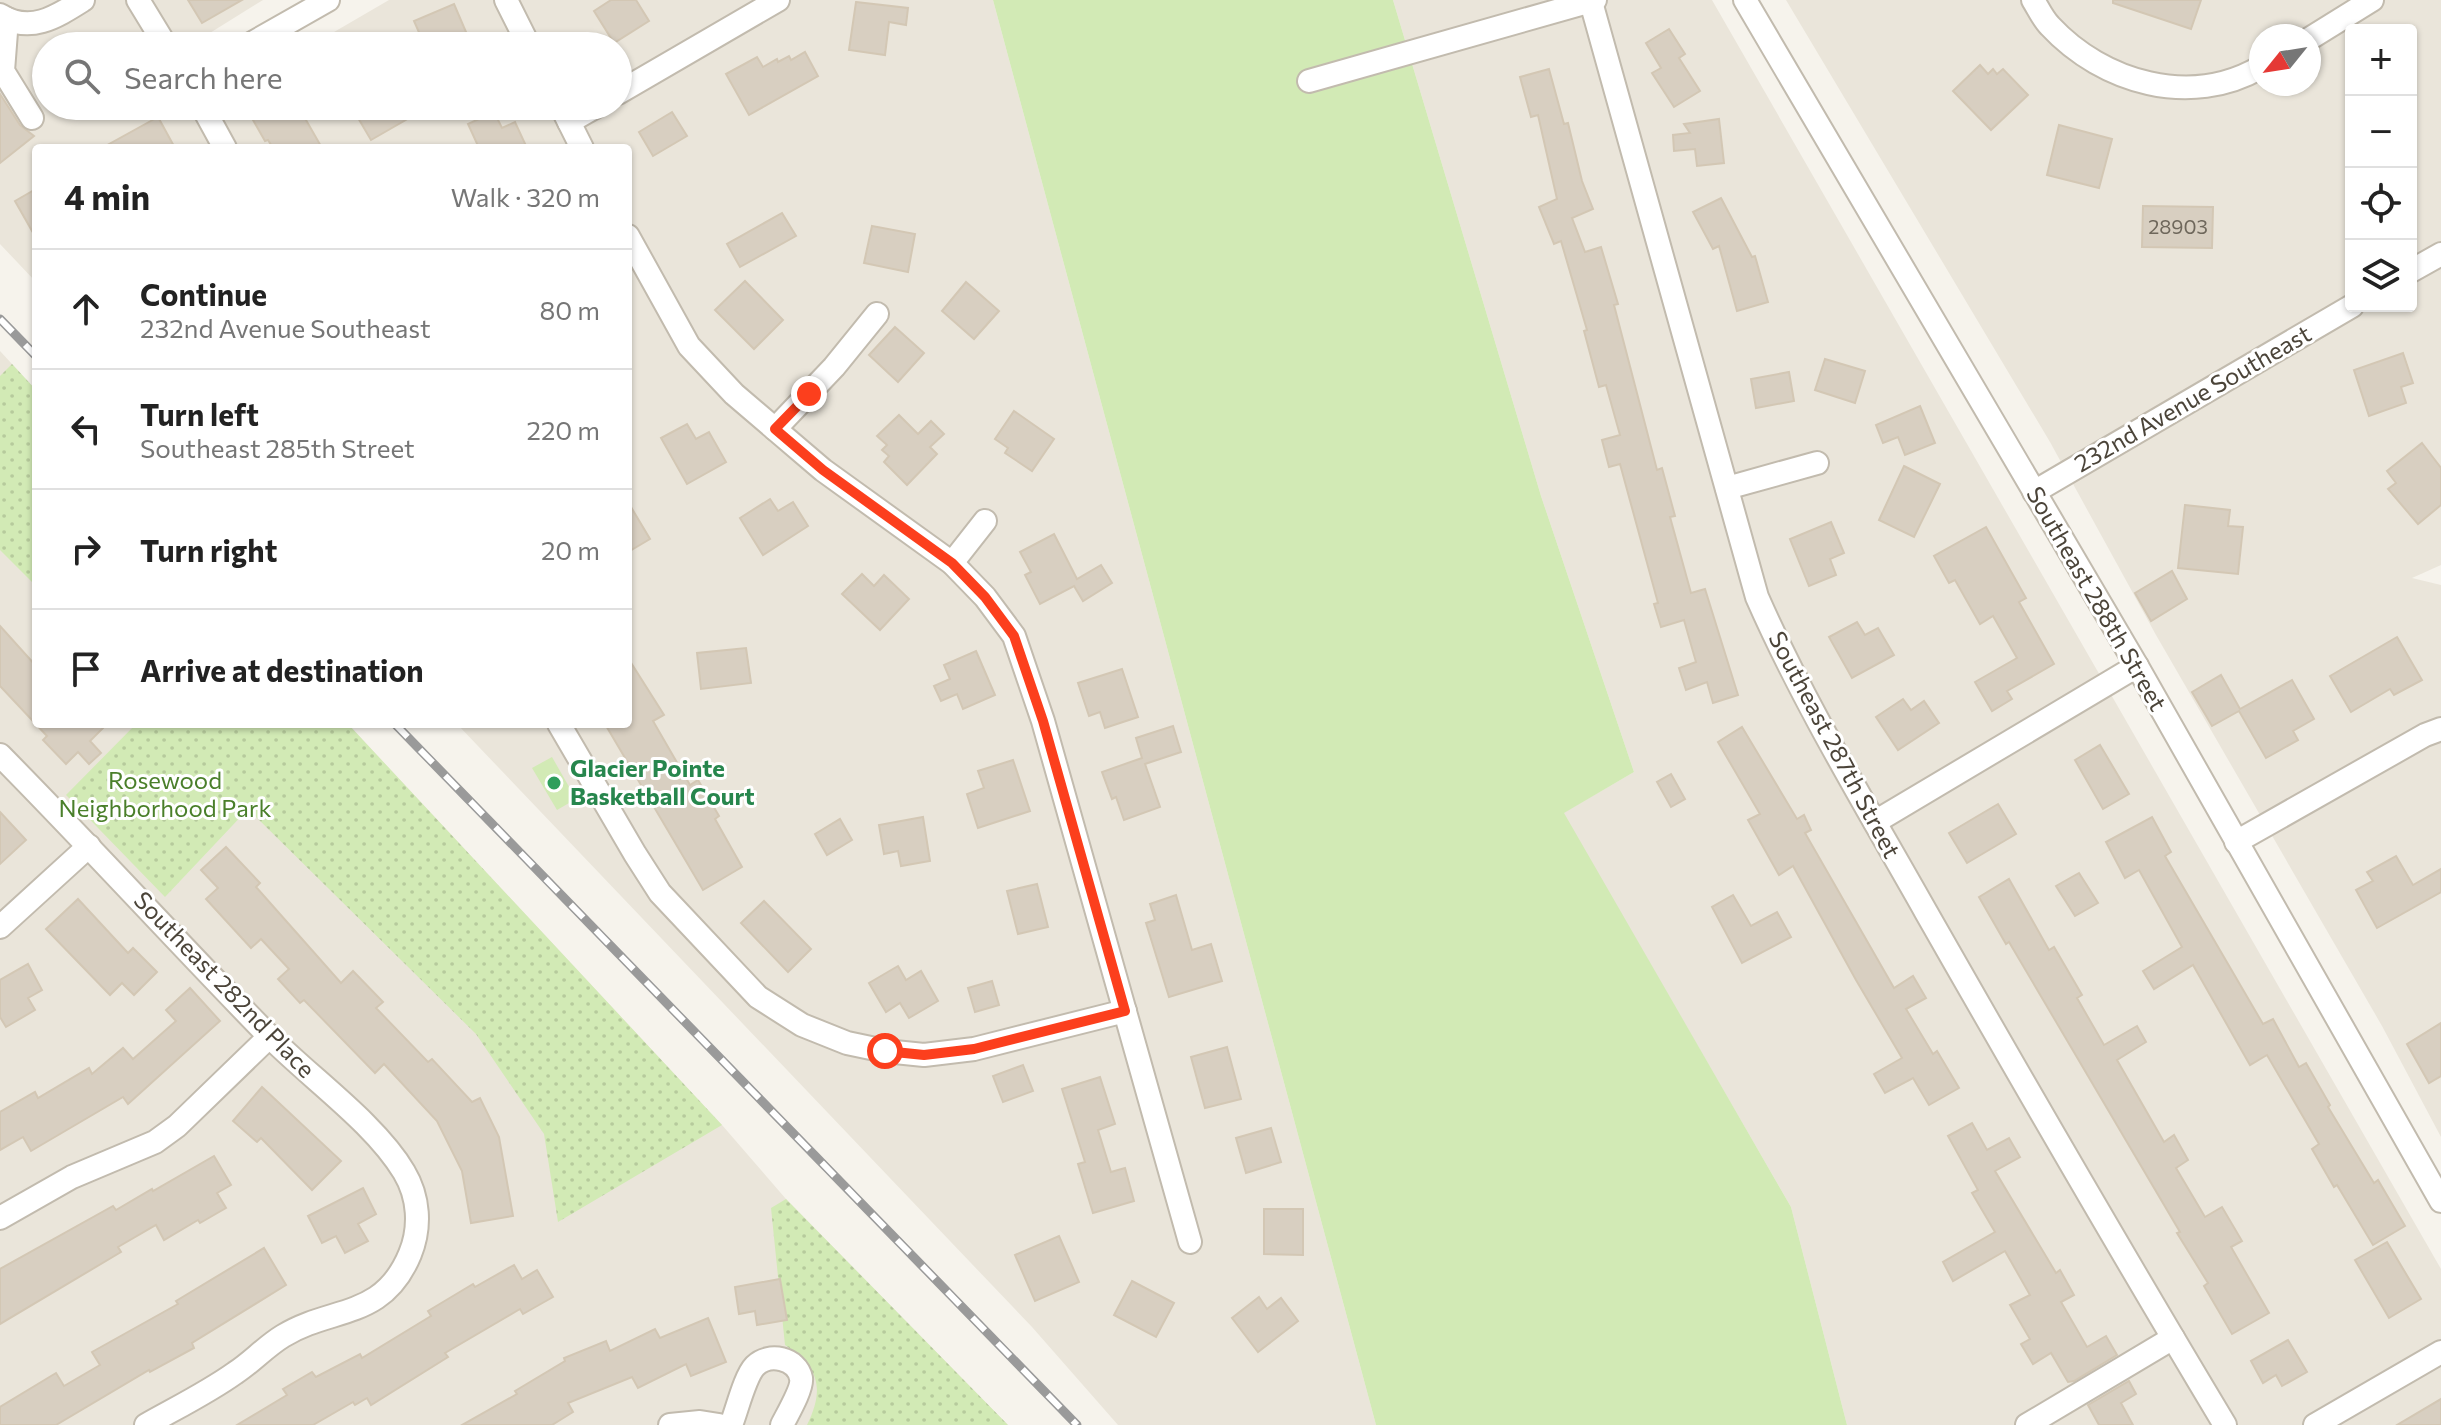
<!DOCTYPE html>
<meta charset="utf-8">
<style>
:root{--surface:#fff;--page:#f2f2f2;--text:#222;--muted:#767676;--line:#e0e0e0}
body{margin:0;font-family:Commissioner,sans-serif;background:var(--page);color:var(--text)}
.controls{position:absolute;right:24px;top:24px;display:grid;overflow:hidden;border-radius:8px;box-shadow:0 2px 6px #0004}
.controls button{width:72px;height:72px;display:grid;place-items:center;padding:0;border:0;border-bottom:2px solid var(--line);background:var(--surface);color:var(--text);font:40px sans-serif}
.compass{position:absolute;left:2249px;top:24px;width:72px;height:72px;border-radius:50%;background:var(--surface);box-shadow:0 2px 6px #0004;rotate:240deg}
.stop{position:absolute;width:24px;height:24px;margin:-18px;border:6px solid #fc3f1d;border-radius:50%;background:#fff}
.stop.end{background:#fc3f1d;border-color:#fff;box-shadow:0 2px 8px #0008}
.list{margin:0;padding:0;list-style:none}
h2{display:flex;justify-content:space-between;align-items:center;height:104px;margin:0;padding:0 32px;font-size:34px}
h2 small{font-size:26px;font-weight:400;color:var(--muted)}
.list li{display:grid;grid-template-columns:52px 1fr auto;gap:24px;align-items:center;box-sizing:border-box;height:120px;padding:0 32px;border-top:2px solid var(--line)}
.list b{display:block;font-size:30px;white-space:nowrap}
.list p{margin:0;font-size:26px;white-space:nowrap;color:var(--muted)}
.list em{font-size:26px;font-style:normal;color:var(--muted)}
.icon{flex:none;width:44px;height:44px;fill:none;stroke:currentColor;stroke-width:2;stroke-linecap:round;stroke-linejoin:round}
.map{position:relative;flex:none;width:2441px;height:1425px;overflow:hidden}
.search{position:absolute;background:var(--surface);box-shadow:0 2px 6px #0004;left:32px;top:32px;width:600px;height:88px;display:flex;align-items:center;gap:20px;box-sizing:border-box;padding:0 28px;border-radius:44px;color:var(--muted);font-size:30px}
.panel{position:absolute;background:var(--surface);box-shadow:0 2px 6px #0004;left:32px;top:144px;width:600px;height:584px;border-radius:8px}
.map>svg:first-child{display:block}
</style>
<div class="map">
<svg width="2441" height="1425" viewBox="0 0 2441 1425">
<defs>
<pattern id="park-dots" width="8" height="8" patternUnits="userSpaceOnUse" patternTransform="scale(2)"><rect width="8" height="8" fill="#d2eab5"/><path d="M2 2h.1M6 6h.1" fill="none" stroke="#b6ca9c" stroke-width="1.8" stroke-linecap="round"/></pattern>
</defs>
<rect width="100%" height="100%" fill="#f6f3ec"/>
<g fill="#eae5da" fill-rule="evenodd">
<path d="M0 0H263L189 46H46V106H174L182 119 205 106H618V46H310L389 0H993L1376 1425H1118L1032 1327 457 724H628V148H36V282L0 244Z"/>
<path d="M1393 0H1712L2441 1269V1425H1847L1791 1207 1563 813 1634 772 1541 496Z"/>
<path d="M1786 0H2441V565L2412 578 2441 585V1137L2382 1026 2156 635 2050 442ZM2351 30H2411V306H2351ZM2261 36H2309V84H2261Z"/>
<path d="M0 351 36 390V724H348L722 1125 786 1199 1008 1425H0Z"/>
</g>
<g fill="#d2eab5">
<path d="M993 0H1393L1541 496 1634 772 1564 813 1791 1207 1847 1425H1376Z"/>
<path d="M552 757 576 799 557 810 532 768Z"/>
</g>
<g fill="url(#park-dots)">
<path d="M12 364 36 390V586L0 550V376Z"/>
<path d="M136 724H348L722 1125 558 1222 544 1134 476 1034 248 809 165 897 66 795Z"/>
<path d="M786 1199 1008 1425H807C825 1388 819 1368 785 1345L771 1208Z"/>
</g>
<g fill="#d8cfc1" stroke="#d3c7b4" stroke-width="2">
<path d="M188 0H242L202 23Z"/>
<path d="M611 0H636L649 21 614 43 594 11Z"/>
<path d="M2113 0H2201L2191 29 2113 3Z"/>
<path d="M856 2 908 8 906 25 889 22 885 55 849 50Z"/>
<path d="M454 4 472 46H425L414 21Z"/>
<path d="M1669 29 1685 54 1679 58 1700 91 1674 107 1652 73 1661 68 1646 43Z"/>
<path d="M805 52 818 76 749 115 726 74 757 57 763 67 777 59 778 62 789 56 791 60Z"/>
<path d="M1980 65 1988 74 1993 69 1997 74 2003 69 2028 95 1991 130 1953 91Z"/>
<path d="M1549 69 1564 124 1568 123 1582 181 1593 209 1572 218 1585 252 1601 247 1618 304 1614 305 1657 470 1662 468 1675 516 1670 517 1691 593 1705 589 1738 695 1713 703 1707 682 1686 690 1679 668 1696 662 1684 620 1661 627 1654 604 1658 603 1620 464 1609 467 1602 440 1620 435 1606 385 1599 387 1584 331 1587 330 1561 241 1554 244 1539 207 1557 199 1538 115 1531 117 1520 77Z"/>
<path d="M0 94 20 125 34 136 0 163Z"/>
<path d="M245 106H298L322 148H273L268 140 265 141Z"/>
<path d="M351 106H430L371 140Z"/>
<path d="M494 112 502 128 515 122 527 148H479L468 124Z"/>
<path d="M672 112 687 136 653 156 639 132Z"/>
<path d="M158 117 175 148H102Z"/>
<path d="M1719 119 1724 163 1697 166 1695 149 1674 151 1673 135 1690 133 1684 124Z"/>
<path d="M2059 125 2112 139 2099 188 2047 175Z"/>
<path d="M36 189V238L15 201Z"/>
<path d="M1721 198 1752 257 1755 256 1768 302 1737 311 1719 246 1713 249 1693 212Z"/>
<path d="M2143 206 2213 207 2212 248 2142 247Z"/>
<path d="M782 213 796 236 740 267 727 244Z"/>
<path d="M872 226 915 234 908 272 864 263Z"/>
<path d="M745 281 783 320 754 349 715 310Z"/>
<path d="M966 282 999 311 974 339 942 311Z"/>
<path d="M895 327 924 353 898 382 869 355Z"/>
<path d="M2403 353 2413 383 2401 387 2406 403 2369 416 2354 370Z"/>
<path d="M1825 359 1865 371 1855 403 1815 390Z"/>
<path d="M1789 372 1794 401 1756 408 1751 379Z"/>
<path d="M1920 406 1935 443 1905 455 1898 437 1883 443 1876 425Z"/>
<path d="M1014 411 1054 439 1032 471 1005 453 1008 448 995 439Z"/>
<path d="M899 415 918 434 931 421 944 434 930 447 937 454 907 485 884 462 889 456 882 450 887 445 877 436Z"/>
<path d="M687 424 696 439 709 432 726 462 687 484 661 438Z"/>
<path d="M2422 443 2441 468V505L2418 524 2388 489 2396 483 2387 471Z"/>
<path d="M1904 466 1940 484 1914 537 1879 520Z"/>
<path d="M770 499 778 511 793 502 808 526 763 555 740 518Z"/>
<path d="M628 502 650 539 628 552Z"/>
<path d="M2185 505 2230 510 2228 526 2243 527 2238 574 2178 568Z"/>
<path d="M1831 522 1844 553 1830 559 1836 575 1809 586 1790 539Z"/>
<path d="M1986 527 2026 598 2019 602 2054 664 2007 691 2012 699 1992 711 1975 682 2017 658 1993 616 1980 624 1955 580 1949 583 1934 556Z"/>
<path d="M1054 534 1077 579 1101 565 1112 583 1083 601 1074 586 1040 604 1025 575 1031 572 1020 552Z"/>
<path d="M2172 571 2187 599 2151 621 2135 593Z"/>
<path d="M862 574 874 586 884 575 909 599 880 630 842 594Z"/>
<path d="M1857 622 1865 635 1878 628 1894 655 1852 678 1829 637Z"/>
<path d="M0 626 36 666V724H107L90 741 101 753 89 764 78 752 66 764 43 740 47 736 0 686Z"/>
<path d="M2397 637 2422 680 2394 695 2390 689 2351 712 2330 676Z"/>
<path d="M746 648 751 683 701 689 697 653Z"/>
<path d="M976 651 995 695 963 709 957 694 941 701 934 686 950 679 944 665Z"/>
<path d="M628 658 664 715 653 721 690 785 698 780 719 816 715 819 742 867 703 890 605 724H628Z"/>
<path d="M1122 669 1138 717 1105 728 1100 712 1089 716 1078 683Z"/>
<path d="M2221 675 2240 709 2292 680 2314 719 2293 731 2298 740 2266 758 2239 711 2212 726 2192 692Z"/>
<path d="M1903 699 1911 710 1924 701 1939 723 1898 750 1876 717Z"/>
<path d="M1173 726 1181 752 1145 764 1160 807 1124 820 1116 797 1112 799 1102 772 1142 758 1136 738Z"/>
<path d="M1742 727 1797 819 1804 815 1811 830 1805 833 1894 988 1913 976 1926 998 1906 1009 1933 1054 1937 1051 1959 1088 1929 1105 1913 1078 1885 1093 1874 1074 1902 1058 1856 980 1793 866 1779 875 1748 820 1760 814 1718 742Z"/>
<path d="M2100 745 2129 794 2103 809 2075 760Z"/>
<path d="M1013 760 1030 811 978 828 967 794 984 788 978 771Z"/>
<path d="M1671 774 1685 799 1671 807 1657 782Z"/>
<path d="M1998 804 2016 834 1967 863 1949 833Z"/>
<path d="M0 812 26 840 0 864Z"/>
<path d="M923 817 930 861 901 866 898 851 884 854 879 825Z"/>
<path d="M2152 817 2171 852 2165 856 2263 1024 2273 1019 2299 1067 2306 1063 2330 1105 2328 1107 2374 1183 2378 1180 2405 1226 2373 1245 2337 1185 2334 1187 2312 1149 2319 1144 2267 1055 2250 1065 2193 965 2154 989 2143 971 2182 947 2139 870 2125 878 2106 842Z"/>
<path d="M840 819 852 840 827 855 815 834Z"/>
<path d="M226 847 260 883 256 887 341 983 353 971 383 1002 376 1008 428 1062 432 1059 472 1102 480 1098 499 1137 513 1216 471 1223 462 1171 437 1121 384 1064 375 1073 304 1000 300 1003 278 979 289 969 261 939 251 948 206 899 218 888 201 870Z"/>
<path d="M2396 856 2413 885 2441 869V892L2377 928 2356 890 2373 881 2367 872Z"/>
<path d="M2079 873 2098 903 2075 916 2056 886Z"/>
<path d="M2009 879 2049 950 2054 947 2082 995 2077 998 2104 1045 2137 1026 2146 1042 2117 1060 2164 1142 2174 1135 2188 1160 2176 1168 2205 1217 2222 1207 2242 1241 2231 1247 2269 1313 2232 1334 2204 1286 2208 1283 2177 1233 2180 1232 2009 942 2006 944 1979 897Z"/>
<path d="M1037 884 1048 927 1018 934 1007 891Z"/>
<path d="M1176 895 1192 950 1211 944 1222 981 1169 997 1146 923 1155 920 1150 904Z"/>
<path d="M1733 895 1751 926 1777 912 1791 937 1742 963 1712 907Z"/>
<path d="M78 899 128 953 133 948 157 972 134 995 122 983 110 995 46 929Z"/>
<path d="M764 901 811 949 788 972 741 923Z"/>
<path d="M28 964 42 990 28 998 35 1010 6 1027 0 1017V980Z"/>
<path d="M898 966 906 980 921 971 938 1001 909 1018 900 1003 886 1012 869 983Z"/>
<path d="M992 981 999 1005 975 1012 968 988Z"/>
<path d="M190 988 220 1021 128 1104 123 1097 31 1151 23 1137 0 1150V1112L35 1092 38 1098 89 1068 92 1074 123 1048 133 1059 176 1021 166 1010Z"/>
<path d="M2441 1023V1076L2429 1083 2407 1044Z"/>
<path d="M1227 1047 1241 1099 1205 1108 1191 1057Z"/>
<path d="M1023 1065 1033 1091 1003 1102 993 1076Z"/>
<path d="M1100 1077 1115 1124 1098 1130 1111 1172 1125 1168 1134 1201 1093 1213 1078 1164 1085 1162 1062 1089Z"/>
<path d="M262 1087 341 1161 312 1190 261 1138 257 1142 233 1121Z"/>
<path d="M1972 1123 1987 1150 2009 1138 2020 1157 1995 1171 2056 1273 2060 1270 2074 1295 2061 1302 2087 1347 2106 1336 2117 1355 2074 1381 2068 1382 2051 1353 2033 1364 2021 1344 2030 1339 2010 1305 2030 1295 2005 1251 1953 1281 1943 1262 1995 1232 1972 1193 1978 1190 1948 1136Z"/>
<path d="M1271 1128 1281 1162 1246 1173 1236 1138Z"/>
<path d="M214 1156 231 1185 217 1193 226 1208 200 1223 198 1220 164 1240 156 1225 118 1247 121 1252 0 1324V1269L113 1206 116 1210 152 1189 153 1191Z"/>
<path d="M363 1188 376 1214 358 1224 368 1241 345 1253 336 1236 322 1243 308 1216Z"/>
<path d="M1264 1209H1303V1255L1264 1254Z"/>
<path d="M1059 1236 1079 1282 1035 1301 1015 1255Z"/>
<path d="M2387 1242 2421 1299 2389 1318 2355 1260Z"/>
<path d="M264 1248 286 1285 192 1343 194 1348 150 1372 149 1370 56 1425H0V1407L56 1373 64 1386 100 1365 92 1352 178 1304 176 1301Z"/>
<path d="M514 1265 522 1279 537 1270 553 1297 523 1314 520 1309 445 1353 448 1357 371 1405 367 1398 355 1405 353 1402 313 1425H237L287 1395 283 1389 312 1372 316 1377 360 1354 362 1358 431 1316 428 1311 473 1284 475 1287Z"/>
<path d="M780 1279 787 1320 757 1325 755 1311 739 1314 735 1287Z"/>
<path d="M1132 1281 1174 1303 1156 1337 1114 1315Z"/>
<path d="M1259 1297 1267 1309 1281 1298 1298 1321 1258 1352 1232 1318Z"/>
<path d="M708 1318 726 1362 691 1376 686 1364 638 1388 632 1377 568 1403 573 1412 552 1425H462L517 1394 515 1391 565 1361 564 1358 606 1341 610 1351 655 1329 660 1338Z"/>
<path d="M2288 1340 2307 1372 2282 1386 2276 1375 2263 1383 2251 1361Z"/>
<path d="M2129 1381 2136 1394 2121 1403 2133 1425H2099L2088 1405Z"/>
<path d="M2441 1399V1425H2397Z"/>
</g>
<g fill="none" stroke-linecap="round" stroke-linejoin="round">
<defs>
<g id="minor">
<path d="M138 0 166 46"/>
<path d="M506 0 529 46"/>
<path d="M1745 0 2137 666 2441 1201"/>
<path d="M2033 0C2038 8 2043 19 2050 26 2103 83 2191 108 2261 67"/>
<path d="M1591 2 1757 597C1805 706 1868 809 1926 912 2024 1084 2123 1255 2225 1425"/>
<path d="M0 15C30 34 56 17 83 0"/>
<path d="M7 19 3 71 32 118"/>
<path d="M2309 39 2372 0"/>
<path d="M247 46 328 0"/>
<path d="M1309 81 1595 0"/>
<path d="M618 93 778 0"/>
<path d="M202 106 225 148"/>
<path d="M561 106 582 148"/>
<path d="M569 122 597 106"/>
<path d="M628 236 689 346 734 394 823 470 952 563 985 597 1014 636 1043 721 1190 1242"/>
<path d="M2411 271 2441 254"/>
<path d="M775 429 834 367 877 314"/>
<path d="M1727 488 1817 463"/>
<path d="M2034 492 2352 306"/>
<path d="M952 563 985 521"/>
<path d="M559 724 635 854 660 893 758 997 802 1025 847 1043 885 1051 924 1055 974 1049 1125 1011"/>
<path d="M0 755C91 847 178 943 268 1035 309 1077 375 1123 404 1172 419 1197 421 1227 410 1254 383 1320 332 1306 283 1336 265 1347 252 1362 235 1373 207 1393 176 1408 146 1425"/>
<path d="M1875 822 2137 666"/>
<path d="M2236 842 2425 735 2441 729"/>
<path d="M0 927 89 846"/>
<path d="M0 1218 72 1177 155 1142 177 1126 270 1036"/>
<path d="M670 1425 700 1422 719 1425"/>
<path d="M731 1425C737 1410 745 1376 755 1366 769 1352 797 1358 801 1378 803 1388 787 1415 782 1425"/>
<path d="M2027 1425 2173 1338"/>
<path d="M2315 1425 2441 1352"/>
</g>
</defs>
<use href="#minor" stroke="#c2bbae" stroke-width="26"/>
<use href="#minor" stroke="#fff" stroke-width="22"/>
<defs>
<g id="rail">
<path d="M0 319 36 356"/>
<path d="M395 724 1077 1425"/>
</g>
</defs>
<use href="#rail" stroke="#9a9a9a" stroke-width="9"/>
<use href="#rail" stroke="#fff" stroke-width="6" stroke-dasharray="18" stroke-linecap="butt"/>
</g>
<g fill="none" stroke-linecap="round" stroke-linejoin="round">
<path stroke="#fc3f1d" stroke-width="10" d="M809 394 775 429 823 470 952 563 985 597 1014 636 1043 721 1125 1011 974 1049 924 1055 885 1051"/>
</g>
<circle fill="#2e9e5b" stroke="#fff" stroke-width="3" cx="554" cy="783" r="8"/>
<g text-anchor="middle" stroke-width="6" stroke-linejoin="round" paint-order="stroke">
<g font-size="20" fill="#6e675b">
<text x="2178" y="234">28903</text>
</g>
<g font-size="24" fill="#4b4439" stroke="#fff">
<text transform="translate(2193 399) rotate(-30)" y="8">232nd Avenue Southeast</text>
<text transform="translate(2096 599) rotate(60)" y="8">Southeast 288th Street</text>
<text transform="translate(1834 745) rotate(62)" y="8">Southeast 287th Street</text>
<text transform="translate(224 985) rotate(46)" y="8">Southeast 282nd Place</text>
</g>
<g font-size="24" font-weight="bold" fill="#27864d" stroke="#fff" text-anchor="start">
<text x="570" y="777">Glacier Pointe<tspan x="570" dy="28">Basketball Court</tspan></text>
</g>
<g font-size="24" fill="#4a7f2a" stroke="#fff">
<text x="165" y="789">Rosewood<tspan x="165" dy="28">Neighborhood Park</tspan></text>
</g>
</g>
</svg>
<div class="controls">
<button>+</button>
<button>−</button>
<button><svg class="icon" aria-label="locate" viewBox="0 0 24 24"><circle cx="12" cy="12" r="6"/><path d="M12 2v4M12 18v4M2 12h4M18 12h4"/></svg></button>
<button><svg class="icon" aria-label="layers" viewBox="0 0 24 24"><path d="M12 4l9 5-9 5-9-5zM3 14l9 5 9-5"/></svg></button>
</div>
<svg class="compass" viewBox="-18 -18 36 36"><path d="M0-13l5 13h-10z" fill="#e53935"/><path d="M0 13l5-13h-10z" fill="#767676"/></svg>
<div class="stop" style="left:885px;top:1051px"></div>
<div class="stop end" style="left:809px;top:394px"></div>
<div class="search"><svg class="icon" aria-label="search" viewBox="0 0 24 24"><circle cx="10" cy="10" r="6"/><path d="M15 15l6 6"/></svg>Search here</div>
<section class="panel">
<h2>4 min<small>Walk · 320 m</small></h2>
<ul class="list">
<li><svg class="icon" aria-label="ahead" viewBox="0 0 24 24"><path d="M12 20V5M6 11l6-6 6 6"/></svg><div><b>Continue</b><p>232nd Avenue Southeast</p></div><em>80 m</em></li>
<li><svg class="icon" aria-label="left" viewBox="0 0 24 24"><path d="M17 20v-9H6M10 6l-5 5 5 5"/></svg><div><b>Turn left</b><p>Southeast 285th Street</p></div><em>220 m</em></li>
<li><svg class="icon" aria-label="right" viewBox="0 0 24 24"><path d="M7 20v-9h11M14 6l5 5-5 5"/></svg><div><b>Turn right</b></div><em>20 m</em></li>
<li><svg class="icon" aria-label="arrive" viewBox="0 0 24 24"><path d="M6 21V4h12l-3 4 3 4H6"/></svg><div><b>Arrive at destination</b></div></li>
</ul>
</section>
</div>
